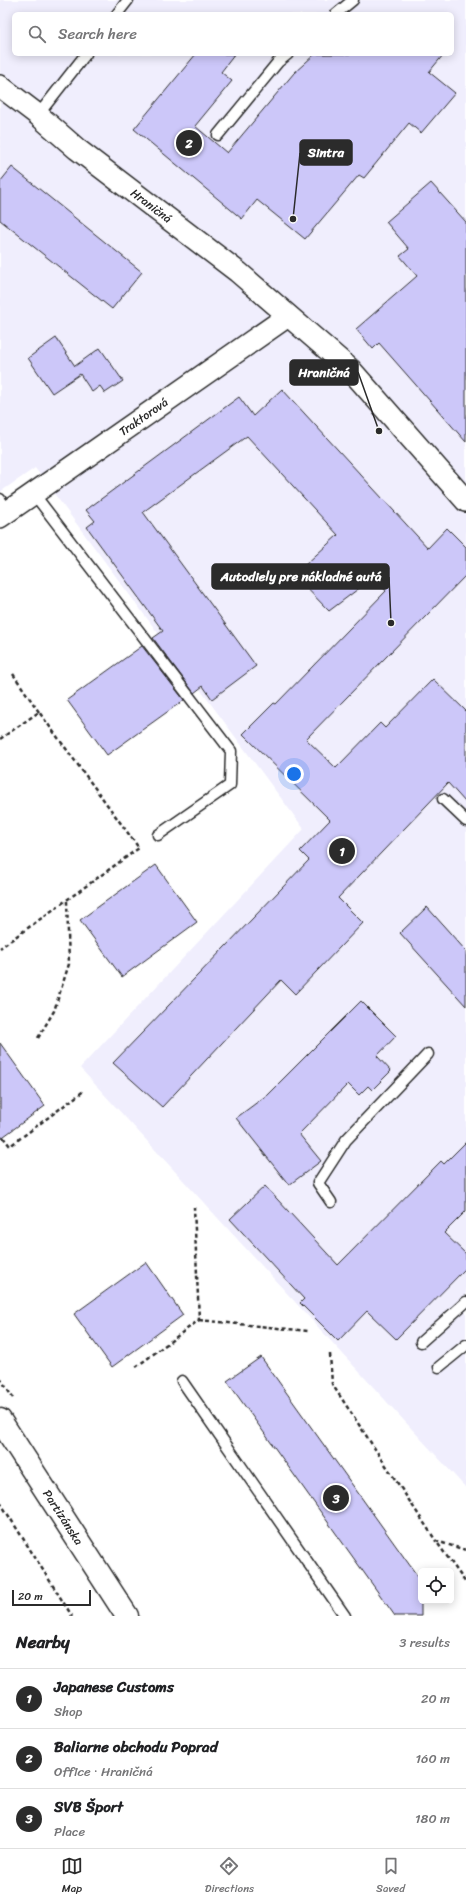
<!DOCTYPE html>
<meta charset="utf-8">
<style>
:root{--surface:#fff;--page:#f6f6f6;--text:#202124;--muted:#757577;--line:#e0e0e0;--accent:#2b2b2b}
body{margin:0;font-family:Sriracha,sans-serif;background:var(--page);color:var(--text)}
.controls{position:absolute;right:12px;bottom:12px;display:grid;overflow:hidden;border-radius:6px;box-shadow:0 2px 10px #0003}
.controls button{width:36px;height:36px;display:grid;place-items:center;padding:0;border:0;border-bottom:1px solid var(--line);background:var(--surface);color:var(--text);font:20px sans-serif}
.scale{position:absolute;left:12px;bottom:10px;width:79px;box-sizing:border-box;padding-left:4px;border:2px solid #2b2b2b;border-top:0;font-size:11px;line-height:14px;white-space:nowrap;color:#2b2b2b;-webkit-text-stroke:3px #fff;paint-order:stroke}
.you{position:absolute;left:294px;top:774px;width:14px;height:14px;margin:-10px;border:3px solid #fff;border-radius:50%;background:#1a73e8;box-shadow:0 0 0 6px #1a73e833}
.badge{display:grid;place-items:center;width:26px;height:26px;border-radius:50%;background:var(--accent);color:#fff;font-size:13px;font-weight:700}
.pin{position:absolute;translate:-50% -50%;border:2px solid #fff;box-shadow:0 1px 4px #0006}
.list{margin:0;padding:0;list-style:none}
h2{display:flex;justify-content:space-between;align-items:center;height:52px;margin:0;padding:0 16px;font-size:17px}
h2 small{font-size:13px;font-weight:400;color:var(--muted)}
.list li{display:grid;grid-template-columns:26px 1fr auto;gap:12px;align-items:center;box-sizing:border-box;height:60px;padding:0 16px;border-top:1px solid var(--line)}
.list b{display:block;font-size:15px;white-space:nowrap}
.list p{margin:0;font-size:13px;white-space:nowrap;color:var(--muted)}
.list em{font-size:13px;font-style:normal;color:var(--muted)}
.icon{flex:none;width:22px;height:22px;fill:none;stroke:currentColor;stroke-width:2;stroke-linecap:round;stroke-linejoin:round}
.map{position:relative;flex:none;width:466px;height:1616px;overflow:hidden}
.search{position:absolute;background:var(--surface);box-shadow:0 2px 10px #0003;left:12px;right:12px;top:12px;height:44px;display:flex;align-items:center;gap:10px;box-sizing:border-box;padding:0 14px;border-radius:6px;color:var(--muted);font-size:15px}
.sheet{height:232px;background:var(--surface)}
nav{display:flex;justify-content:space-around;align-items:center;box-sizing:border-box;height:56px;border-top:1px solid var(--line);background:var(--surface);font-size:11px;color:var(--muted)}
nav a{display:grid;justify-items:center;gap:2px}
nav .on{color:var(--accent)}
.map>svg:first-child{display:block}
</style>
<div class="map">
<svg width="466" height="1616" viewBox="0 0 466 1616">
<rect width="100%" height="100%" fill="#fff"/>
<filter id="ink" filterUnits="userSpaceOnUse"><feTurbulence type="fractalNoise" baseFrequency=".025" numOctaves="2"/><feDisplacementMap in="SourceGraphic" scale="8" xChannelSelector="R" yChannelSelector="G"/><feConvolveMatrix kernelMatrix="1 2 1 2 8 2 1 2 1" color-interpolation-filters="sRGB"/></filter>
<g filter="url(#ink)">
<path fill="#f0eefd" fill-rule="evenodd" d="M0 0H466V1488L80 1068 304 829 35 468 0 492ZM14 14H452V54H14Z"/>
<g fill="#ccc7f9" stroke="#2b2b2b">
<path d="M196 54H235L221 72 232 81 195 126 227 153 294 73 315 54H444L429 72 455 93 421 133 409 123 364 178 359 175 305 239 257 200 242 219 134 129Z"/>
<path d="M12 167 142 272 112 309 0 220V182Z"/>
<path d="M431 183 466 222V442L379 343 373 349 356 329 417 276 400 256 409 249 386 222Z"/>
<path d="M56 338 75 366 100 348 123 381 105 393 100 386 92 392 80 374 52 393 28 358Z"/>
<path d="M282 389 428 548 447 528 466 547V575L306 739 336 768 380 723 385 728 433 679 466 711V803L448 783 338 898 363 923 295 994 281 980 162 1107 113 1063 309 860 300 851 330 820 243 734 274 703 276 704 386 591 374 577 329 611 294 575 338 535 247 436 143 512 256 666 212 699 203 686 194 693 153 638 163 631 87 527 95 521 86 510 239 397 253 416Z"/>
<path d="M142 646 184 700 107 755 67 700Z"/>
<path d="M156 865 197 922 122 977 80 920Z"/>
<path d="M427 907 466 951V1006L400 933Z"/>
<path d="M361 1001 396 1036 377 1056 391 1071 372 1090 368 1086 359 1095 348 1084 299 1134 321 1161 289 1185 236 1118 267 1095Z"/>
<path d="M0 1043 45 1106 0 1139Z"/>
<path d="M466 1142V1211L444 1233 466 1254V1268L396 1339 367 1311 338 1341 300 1303 304 1299 230 1219 265 1186 338 1265 441 1161 444 1164Z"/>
<path d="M146 1262 183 1315 112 1367 74 1314Z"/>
<path d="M261 1357 421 1581V1616H395L227 1381Z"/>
</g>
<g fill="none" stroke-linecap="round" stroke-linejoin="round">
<defs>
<g id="service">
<path d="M117 14 128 0"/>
<path d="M336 14 353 0"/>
<path d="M38 115 86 54"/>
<path d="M218 135 278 62 288 54"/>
<path d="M34 494 231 751 230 785 158 835"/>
<path d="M0 499 8 512"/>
<path d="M443 799 466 821"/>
<path d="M331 1202 318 1183 346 1140 428 1054"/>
<path d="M421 1342 466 1302"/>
<path d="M439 1367 466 1345"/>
<path d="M182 1381 345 1616"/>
</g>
<g id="minor">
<path id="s1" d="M0 86 38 115 77 149 238 272 350 369 466 501"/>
<path id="s2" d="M0 517 288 316"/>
</g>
<g id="tertiary">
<path id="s3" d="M0 1420 127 1616"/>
</g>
</defs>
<use href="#service" stroke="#2b2b2b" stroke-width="13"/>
<use href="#minor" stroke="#2b2b2b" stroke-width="24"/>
<use href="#tertiary" stroke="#2b2b2b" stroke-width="25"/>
<g stroke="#2b2b2b" stroke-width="2.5" stroke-dasharray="4 3" stroke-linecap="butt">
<path d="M13 674 39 712"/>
<path d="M0 739 39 712 139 848 0 948"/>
<path d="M38 1038 54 1011 69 964 67 901"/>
<path d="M3 1137 10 1146 85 1090"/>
<path d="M199 1320 308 1331"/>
<path d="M330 1354 332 1384 436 1541"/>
<path d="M136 1367 199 1320 194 1207"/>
<path d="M0 1378 13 1398"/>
<path d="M0 1502 72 1616"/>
<path d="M466 1550 436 1541 466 1583"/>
</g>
<use href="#service" stroke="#fff" stroke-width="10"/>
<use href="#minor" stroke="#fff" stroke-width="21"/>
<use href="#tertiary" stroke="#fff" stroke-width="22"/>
</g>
</g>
<g text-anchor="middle" stroke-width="3.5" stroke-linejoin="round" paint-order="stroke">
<g font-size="12" fill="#2b2b2b" stroke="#fff">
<text dy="4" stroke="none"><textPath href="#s1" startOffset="193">Hraničná</textPath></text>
<text dy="4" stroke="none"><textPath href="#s2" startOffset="175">Traktorová</textPath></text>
<text dy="4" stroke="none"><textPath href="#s3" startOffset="116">Partizánska</textPath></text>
</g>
</g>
<path fill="none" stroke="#2b2b2b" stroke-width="1.5" d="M293 219L300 153M379 431L358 372M391 623L389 577"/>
<g fill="#2b2b2b" stroke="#fff" stroke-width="1.5">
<circle cx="293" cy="219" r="4"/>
<circle cx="379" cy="431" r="4"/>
<circle cx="391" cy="623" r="4"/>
</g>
<g fill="#2b2b2b" stroke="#2b2b2b" stroke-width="1.5">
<rect x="300" y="140" width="52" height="25" rx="4"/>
<rect x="290" y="360" width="68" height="25" rx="4"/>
<rect x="212" y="564" width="177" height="25" rx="4"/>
</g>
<g font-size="13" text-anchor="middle" font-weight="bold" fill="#fff">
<text x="326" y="157">Sintra</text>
<text x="324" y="377">Hraničná</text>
<text x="301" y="581">Autodiely pre nákladné autá</text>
</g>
</svg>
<div class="controls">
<button><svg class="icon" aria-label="locate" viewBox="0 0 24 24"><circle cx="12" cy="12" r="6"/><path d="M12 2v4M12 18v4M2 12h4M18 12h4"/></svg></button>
</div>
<div class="scale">20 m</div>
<div class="you"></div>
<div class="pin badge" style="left:342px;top:851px">1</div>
<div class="pin badge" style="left:189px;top:143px">2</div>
<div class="pin badge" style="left:336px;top:1498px">3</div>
<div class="search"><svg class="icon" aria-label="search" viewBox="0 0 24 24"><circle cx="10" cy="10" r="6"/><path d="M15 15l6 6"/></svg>Search here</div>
</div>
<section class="sheet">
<h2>Nearby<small>3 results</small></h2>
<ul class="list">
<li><span class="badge">1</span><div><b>Japanese Customs</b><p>Shop</p></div><em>20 m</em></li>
<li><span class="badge">2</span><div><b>Baliarne obchodu Poprad</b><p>Office · Hraničná</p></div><em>160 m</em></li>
<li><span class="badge">3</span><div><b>SVB Šport</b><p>Place</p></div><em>180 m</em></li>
</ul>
</section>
<nav>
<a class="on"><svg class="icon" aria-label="map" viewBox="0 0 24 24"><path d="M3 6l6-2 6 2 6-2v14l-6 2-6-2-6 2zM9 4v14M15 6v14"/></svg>Map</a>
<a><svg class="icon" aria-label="directions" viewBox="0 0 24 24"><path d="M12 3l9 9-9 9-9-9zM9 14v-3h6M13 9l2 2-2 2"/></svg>Directions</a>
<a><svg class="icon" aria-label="saved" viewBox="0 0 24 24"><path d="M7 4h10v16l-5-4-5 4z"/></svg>Saved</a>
</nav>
